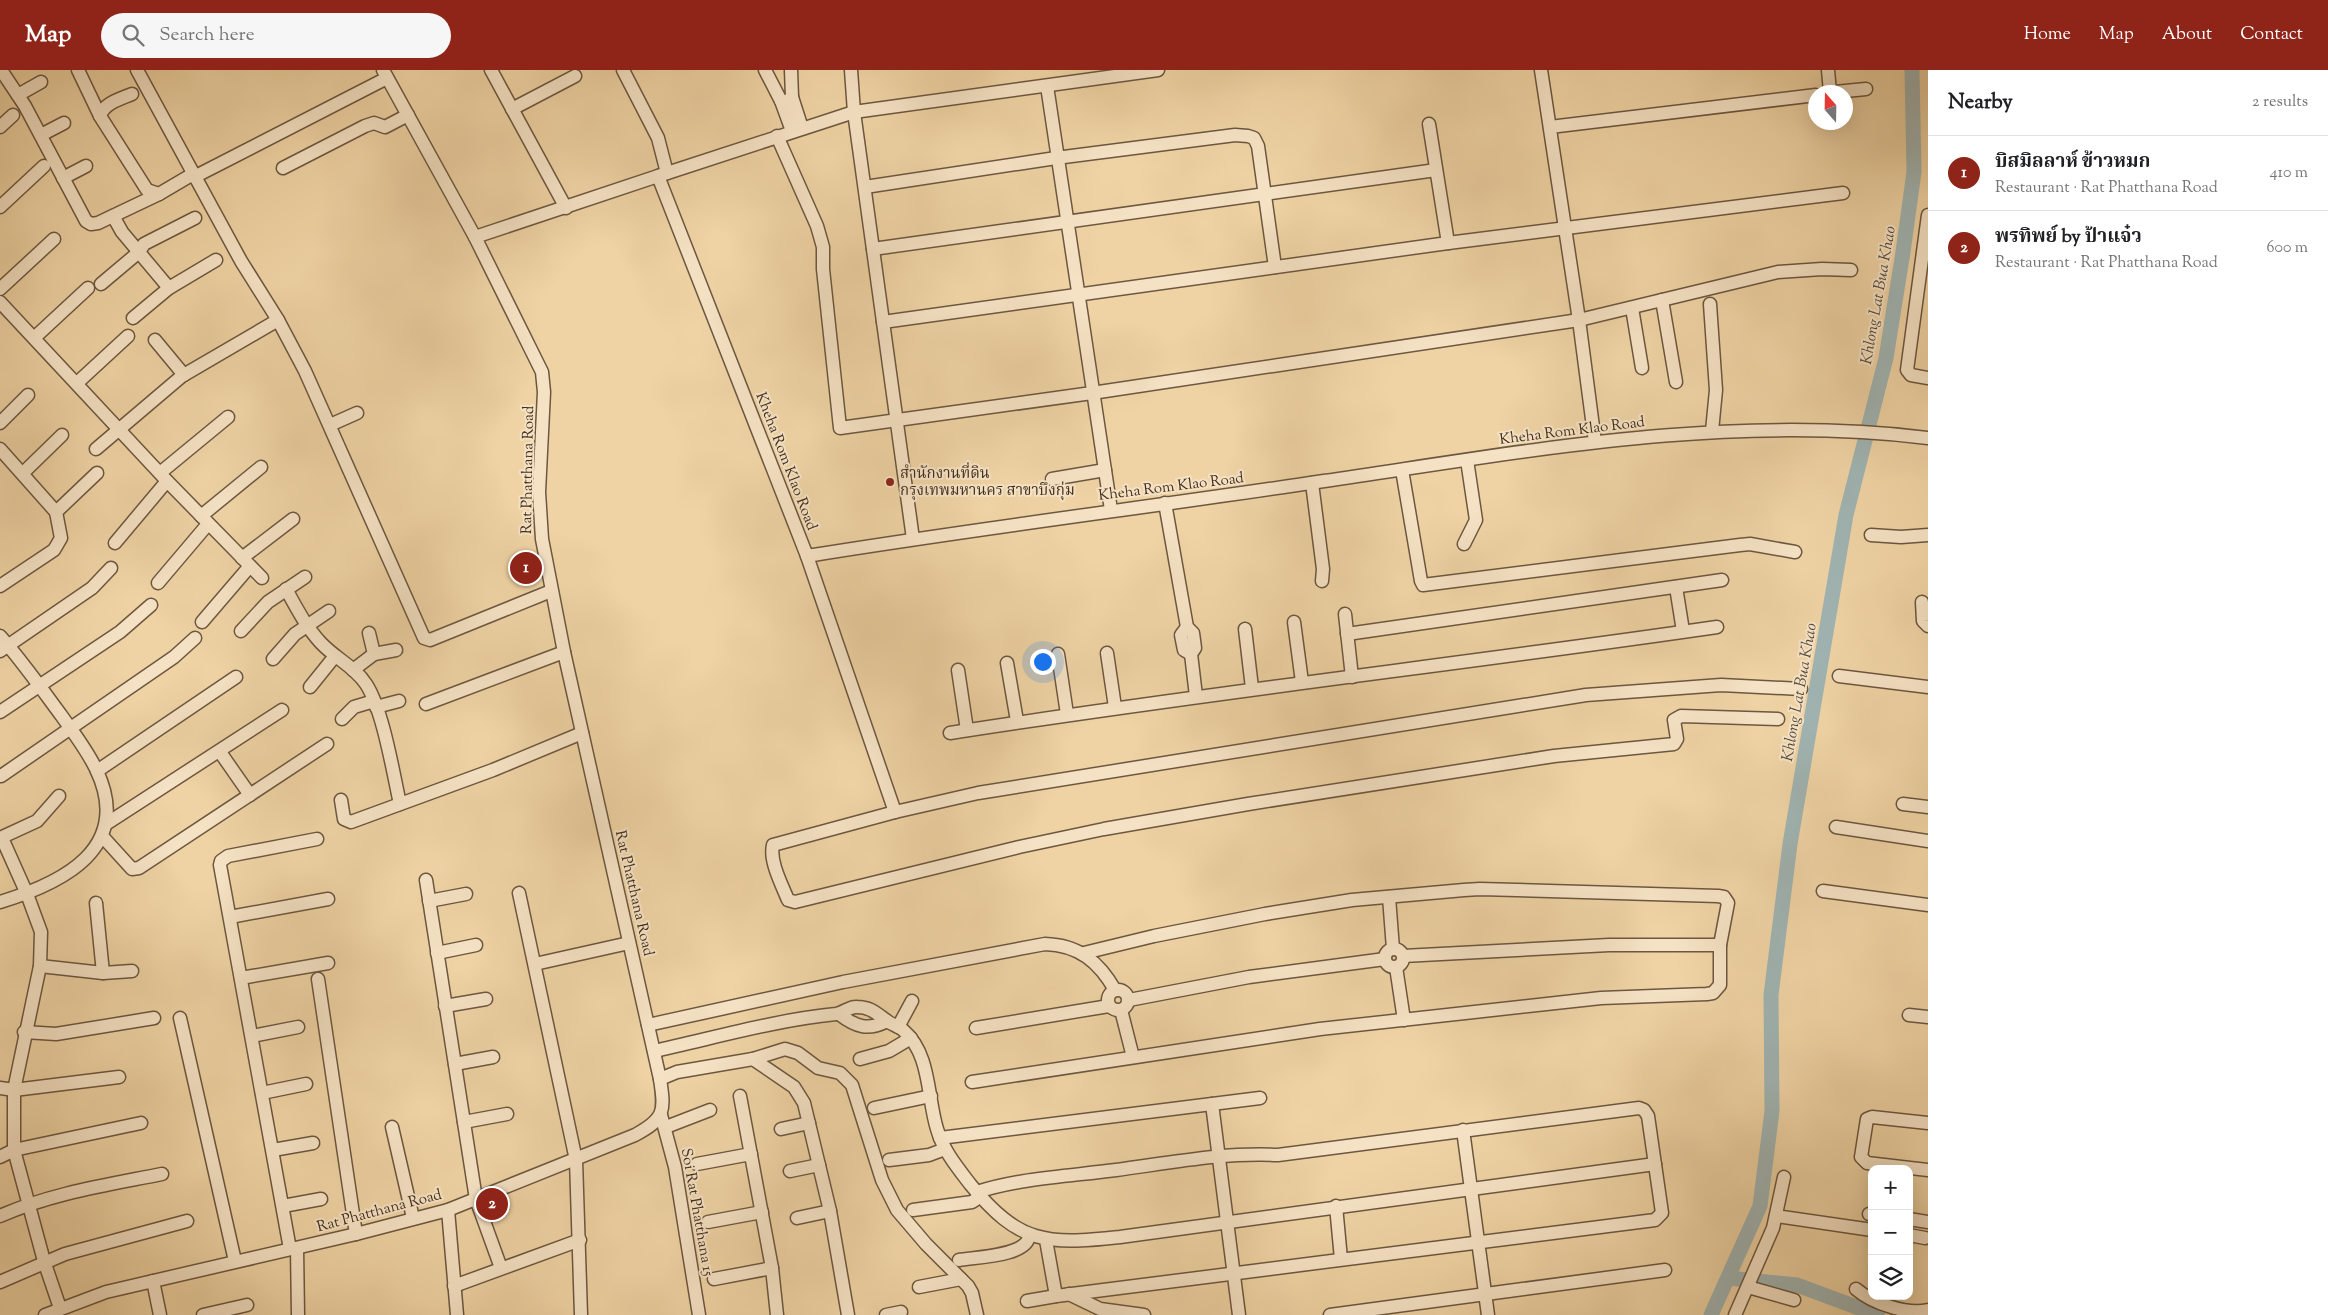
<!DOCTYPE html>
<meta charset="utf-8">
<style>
:root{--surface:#fff;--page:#f6f6f6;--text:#202124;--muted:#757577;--line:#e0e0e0;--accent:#8f2418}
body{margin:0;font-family:"Sorts Mill Goudy","Noto Serif Thai",serif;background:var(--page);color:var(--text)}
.controls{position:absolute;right:15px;bottom:15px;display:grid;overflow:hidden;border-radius:10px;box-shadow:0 5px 20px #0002}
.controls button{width:45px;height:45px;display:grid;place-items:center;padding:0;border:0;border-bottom:1px solid var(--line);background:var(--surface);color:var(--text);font:25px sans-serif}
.compass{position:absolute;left:1808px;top:15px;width:45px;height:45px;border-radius:50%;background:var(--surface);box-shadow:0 5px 20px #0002;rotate:340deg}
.you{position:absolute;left:1042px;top:591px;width:18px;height:18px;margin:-12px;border:4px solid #fff;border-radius:50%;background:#1a73e8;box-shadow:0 0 0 8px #1a73e833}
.badge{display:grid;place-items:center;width:32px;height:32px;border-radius:50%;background:var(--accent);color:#fff;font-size:16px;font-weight:700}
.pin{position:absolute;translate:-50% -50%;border:2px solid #fff;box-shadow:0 1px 5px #0006}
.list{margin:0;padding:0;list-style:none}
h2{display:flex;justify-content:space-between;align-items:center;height:65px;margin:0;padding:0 20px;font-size:21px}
h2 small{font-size:16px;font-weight:400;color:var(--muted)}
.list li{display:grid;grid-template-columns:32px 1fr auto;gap:15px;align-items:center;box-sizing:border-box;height:75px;padding:0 20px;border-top:1px solid var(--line)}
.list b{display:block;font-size:19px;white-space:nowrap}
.list p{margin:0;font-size:16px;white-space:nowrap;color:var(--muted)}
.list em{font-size:16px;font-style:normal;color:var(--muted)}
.icon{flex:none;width:28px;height:28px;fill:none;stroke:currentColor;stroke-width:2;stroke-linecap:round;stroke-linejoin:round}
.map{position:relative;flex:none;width:1928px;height:1245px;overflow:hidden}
header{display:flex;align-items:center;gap:30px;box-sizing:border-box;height:70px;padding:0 25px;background:var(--accent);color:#fff}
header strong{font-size:24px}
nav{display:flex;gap:28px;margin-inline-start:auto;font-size:18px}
.search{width:350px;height:45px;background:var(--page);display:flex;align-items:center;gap:12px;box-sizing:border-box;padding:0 18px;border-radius:28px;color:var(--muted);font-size:19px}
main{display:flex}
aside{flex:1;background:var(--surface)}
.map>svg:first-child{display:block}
</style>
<header>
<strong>Map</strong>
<div class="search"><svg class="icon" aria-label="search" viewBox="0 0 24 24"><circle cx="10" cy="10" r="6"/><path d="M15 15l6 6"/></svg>Search here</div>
<nav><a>Home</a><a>Map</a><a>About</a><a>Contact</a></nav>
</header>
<main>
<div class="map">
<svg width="1928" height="1245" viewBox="0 0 1928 1245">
<rect width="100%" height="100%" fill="#efd3a4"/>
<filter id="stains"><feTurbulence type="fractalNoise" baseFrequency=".004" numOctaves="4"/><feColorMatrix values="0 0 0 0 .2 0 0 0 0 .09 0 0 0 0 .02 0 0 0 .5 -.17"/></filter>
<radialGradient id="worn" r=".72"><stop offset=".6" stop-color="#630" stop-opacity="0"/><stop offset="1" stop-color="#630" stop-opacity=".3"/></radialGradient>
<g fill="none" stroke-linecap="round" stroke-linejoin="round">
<g stroke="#a0b4b2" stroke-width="15">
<path d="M1728 1208 1797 1215 1878 1245"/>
<path d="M1711 1245 1760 1136 1772 1041 1771 925 1790 774 1846 445 1886 288 1903 182 1914 102 1912 0"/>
</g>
<defs>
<g id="minor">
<path d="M1 0 25 36 86 151 91 154 98 153 159 124"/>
<path d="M78 0 100 46"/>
<path d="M137 0 241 191 278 250 305 301 424 568 430 570 551 521"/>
<path d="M491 0 566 138"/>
<path d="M623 0 658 68 667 103"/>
<path d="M765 0 781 31 786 32 792 27 791 0"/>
<path d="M851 0 854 42 913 469"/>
<path d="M1541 0 1579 250 1595 372"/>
<path d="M1828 0 1830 22"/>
<path d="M1047 16 1111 440"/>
<path d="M1835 22 1866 19"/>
<path d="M132 24C120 29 104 33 100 46L147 120 159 124 193 104"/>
<path d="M18 25 41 12"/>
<path d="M792 27 802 58"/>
<path d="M781 31 792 61"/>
<path d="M512 39 575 6"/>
<path d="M1429 54 1448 173"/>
<path d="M0 57 13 45"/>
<path d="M1550 57 1816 25"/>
<path d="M41 65 64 53"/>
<path d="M777 66 817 156 823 177V199L840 358 1092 323 1579 250 1778 202 1822 199 1851 200"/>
<path d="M283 98 365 56 374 53 385 57 408 45"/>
<path d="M658 106 854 42 1158 0"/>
<path d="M194 107 387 8"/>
<path d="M63 108 86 96"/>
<path d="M865 117 1056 88 1235 65 1248 66 1254 68 1258 76 1275 197"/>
<path d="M0 137 44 96"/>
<path d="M1928 145 1907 300 1911 305 1928 308"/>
<path d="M113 146 122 162 169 218"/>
<path d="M475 167 658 106 807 486C979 458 1152 437 1324 411 1524 382 1725 343 1928 368"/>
<path d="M873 179 1436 100"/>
<path d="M101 214 139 182 144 174 195 148"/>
<path d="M0 219 54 169"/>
<path d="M1662 230 1676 312"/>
<path d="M0 232 167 411 262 508"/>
<path d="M1710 234 1716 320 1712 361"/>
<path d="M1632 238 1642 298"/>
<path d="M133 248 169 218 216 190"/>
<path d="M883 252 1448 173 1843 123"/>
<path d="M34 268 88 218"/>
<path d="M155 270 184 305"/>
<path d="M77 313 128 266"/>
<path d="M0 353 28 325"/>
<path d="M330 355 357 343"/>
<path d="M0 379 56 442 61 468 54 480 0 516"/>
<path d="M96 379 182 306 278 250"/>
<path d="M1402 400 1421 511 1423 515 1740 475 1750 474 1795 482"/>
<path d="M23 403 62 365"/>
<path d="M160 403 228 347"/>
<path d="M1052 409 1105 400"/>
<path d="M1312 413 1323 499 1322 511"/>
<path d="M1165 433 1187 557 1193 563 1195 578 1191 584 1196 626"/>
<path d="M56 442 97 403"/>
<path d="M201 446 261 397"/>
<path d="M1871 465 1901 467 1928 465"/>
<path d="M115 473 167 411"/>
<path d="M1464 474 1476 450 1467 390"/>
<path d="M807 486 895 742 978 723 1586 625 1721 615 1801 619"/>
<path d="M242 488 293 449"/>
<path d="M158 513 208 454"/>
<path d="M1676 517 1683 561"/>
<path d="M286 519C296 537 306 557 321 573 335 588 355 597 366 614 383 640 393 702 400 734"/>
<path d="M1922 532 1923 551 1928 556"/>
<path d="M1345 544 1352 607"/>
<path d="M202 552 250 496"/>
<path d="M1294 552 1302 612"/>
<path d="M1187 557 1181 565 1184 580 1191 584"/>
<path d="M1245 559 1252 618"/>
<path d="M241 561 268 532 305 507"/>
<path d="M1347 564 1722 510"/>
<path d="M0 566C22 591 41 618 61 645 73 662 87 680 96 699 134 778 63 813 0 832"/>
<path d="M0 581 92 518 111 498"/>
<path d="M1107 583 1115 637"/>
<path d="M374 584 396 580"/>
<path d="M1058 584 1067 644"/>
<path d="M273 589 295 564 329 541"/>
<path d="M1007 593 1017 651"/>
<path d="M353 600 374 584 369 563"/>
<path d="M958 600 967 660"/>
<path d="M1839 606 1928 617"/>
<path d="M310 617 335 586"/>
<path d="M426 634 564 582"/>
<path d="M376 637 399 631"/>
<path d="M0 642 120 562 151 535"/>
<path d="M342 649 354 637 374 631"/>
<path d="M950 663C1205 623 1462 594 1717 557"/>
<path d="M220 682 250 725"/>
<path d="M97 701 236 607"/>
<path d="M1 706 174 587 195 568"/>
<path d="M341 730 344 749 351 752 493 700 582 663"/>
<path d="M1903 734 1928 737"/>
<path d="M895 742 773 775C769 791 782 815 788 830L795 832 1019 777 1104 759 1248 734 1554 686 1674 674 1677 669 1674 650 1681 646 1778 649"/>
<path d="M106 754 282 640"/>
<path d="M1836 757 1928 771"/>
<path d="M102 766 132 799 139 798 327 674"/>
<path d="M0 768 37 751 59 726"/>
<path d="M2 768 27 824 41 862 40 896 14 1020V1080L44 1191 60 1238"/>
<path d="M426 810 476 1129 501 1198"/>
<path d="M1823 821 1928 835"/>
<path d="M519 823 576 1090 581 1245"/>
<path d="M1389 827 1393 879"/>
<path d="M429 831 466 824"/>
<path d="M96 833 103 903"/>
<path d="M230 847 328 829"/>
<circle cx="1394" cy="888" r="9"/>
<path d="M437 883 476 875"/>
<path d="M1403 886 1609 875H1720"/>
<path d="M535 894 629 873"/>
<path d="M40 896 103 903 132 901"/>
<path d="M1396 897 1404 950"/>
<path d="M241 908 328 893"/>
<path d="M318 909 356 1164"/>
<circle cx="1118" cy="930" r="10"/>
<path d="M1129 930 1249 907 1385 889"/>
<path d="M445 936 486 929"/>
<path d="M1121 940 1133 987"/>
<path d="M839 944C856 957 868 961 887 951"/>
<path d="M1909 945 1928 947"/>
<path d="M180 948 235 1191"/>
<path d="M648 955 843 912 1045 874C1079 875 1099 892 1115 920"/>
<path d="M898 957 912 931"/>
<path d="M976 958 1109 936"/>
<path d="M24 962 56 964 154 948"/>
<path d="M252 966 298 957"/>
<path d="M654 981C714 968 775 950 836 944 843 943 850 936 857 937 871 937 877 944 887 951 892 955 899 956 903 960 931 984 927 1027 937 1059 943 1080 957 1097 970 1114 1019 1174 1046 1175 1120 1167L1655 1094"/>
<path d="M753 989 794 1017 804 1033 830 1141 848 1245"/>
<path d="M860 989 889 981 911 968"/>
<path d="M455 994 493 987"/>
<path d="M660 1009 677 1002 753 989 785 979 798 983 818 998 840 1003 852 1015 882 1110 897 1140 926 1174 968 1216 972 1223 977 1245"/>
<path d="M972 1012 1320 959 1601 928 1707 924 1713 923 1720 915V875L1728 833 1724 827 1718 826 1480 819 1464 820 1352 830 1265 844 1154 866 1084 883"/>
<path d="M0 1018 14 1020 119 1007"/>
<path d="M262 1023 306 1014"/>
<path d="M740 1026 772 1198 777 1245"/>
<path d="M1212 1034 1239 1245"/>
<path d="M874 1038 931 1026"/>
<path d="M661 1045 675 1097 699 1245"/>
<path d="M464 1052 507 1044"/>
<path d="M1928 1053 1872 1047 1867 1049 1861 1087 1867 1093 1928 1100"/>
<path d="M392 1057 413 1148"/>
<path d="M666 1057 710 1040"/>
<path d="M781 1059 809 1053"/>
<path d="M1463 1060 1488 1245"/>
<path d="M940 1068 1260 1028"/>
<path d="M273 1080 313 1073"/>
<path d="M0 1087 14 1080 141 1053"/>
<path d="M889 1090 929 1085 945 1079"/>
<path d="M697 1094 751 1084"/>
<path d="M790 1101 819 1095"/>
<path d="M977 1122C1021 1108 1070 1106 1116 1100 1169 1093 1224 1082 1278 1085L1639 1038 1644 1040 1648 1046 1662 1143 1655 1150 1056 1226 1046 1170"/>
<path d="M283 1136 321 1129"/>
<path d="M1336 1136 1341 1189"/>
<path d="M448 1140 457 1245"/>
<path d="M913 1140 972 1132 981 1126"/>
<path d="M1869 1144H1872"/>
<path d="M0 1146C52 1123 107 1115 162 1104"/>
<path d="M1776 1146 1872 1160"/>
<path d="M797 1148 830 1141"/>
<path d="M1909 1149 1928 1152"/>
<path d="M708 1152 762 1142"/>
<path d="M1909 1165 1925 1168"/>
<path d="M297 1178 298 1245"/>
<path d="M290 1179 220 795 221 791 228 786 317 769"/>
<path d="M959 1190C977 1187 1027 1186 1029 1166"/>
<path d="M714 1209 772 1198"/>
<path d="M153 1211 160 1245"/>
<path d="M0 1212 65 1184 187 1151"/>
<path d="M454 1216 580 1170"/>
<path d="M919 1217 961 1209"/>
<path d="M1748 1217 1794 1230"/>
<path d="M1856 1219C1872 1233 1907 1245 1928 1240"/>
<path d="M1069 1224 1100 1239 1144 1245"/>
<path d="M1027 1231 1056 1226"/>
<path d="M45 1245 106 1222 356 1164 448 1140 635 1065C665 1049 665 1041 660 1009L564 582 542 469 539 422 544 322 542 302 475 167 383 0"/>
<path d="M203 1245 247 1235"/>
<path d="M886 1245 901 1242"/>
<path d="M1330 1245 1665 1200"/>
<path d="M1735 1245 1773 1158 1784 1107"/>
</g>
</defs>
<use href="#minor" stroke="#6c5740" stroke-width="15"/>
<use href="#minor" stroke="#f5e2c4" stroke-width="12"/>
</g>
<circle fill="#8f2418" stroke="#f5e2c4" stroke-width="2" cx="890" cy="412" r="5"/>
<g text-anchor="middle" stroke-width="4" stroke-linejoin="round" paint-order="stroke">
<g font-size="15" fill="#402e1e" stroke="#f5e2c4">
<text transform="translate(1572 360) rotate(-7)" y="5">Kheha Rom Klao Road</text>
<text transform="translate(787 391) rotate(69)" y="5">Kheha Rom Klao Road</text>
<text transform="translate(527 400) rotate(-89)" y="5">Rat Phatthana Road</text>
<text transform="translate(1171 416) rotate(-7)" y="5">Kheha Rom Klao Road</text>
<text transform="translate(635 823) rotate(77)" y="5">Rat Phatthana Road</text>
<text transform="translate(379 1140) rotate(-15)" y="5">Rat Phatthana Road</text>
<text transform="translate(698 1142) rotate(80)" y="5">Soi Rat Phatthana 15</text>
</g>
<g font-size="15" fill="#402e1e" stroke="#f5e2c4" text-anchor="start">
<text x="900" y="408">สำนักงานที่ดิน<tspan x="900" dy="17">กรุงเทพมหานคร สาขาบึงกุ่ม</tspan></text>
</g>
<g font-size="16" font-style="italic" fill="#53493c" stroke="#f5e2c4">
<text transform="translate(1877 225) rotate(-80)" y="6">Khlong Lat Bua Khao</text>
<text transform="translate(1798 622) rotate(-80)" y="6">Khlong Lat Bua Khao</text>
</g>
</g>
<rect width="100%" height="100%" filter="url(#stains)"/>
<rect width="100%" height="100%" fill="url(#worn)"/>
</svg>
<div class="controls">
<button>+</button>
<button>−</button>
<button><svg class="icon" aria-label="layers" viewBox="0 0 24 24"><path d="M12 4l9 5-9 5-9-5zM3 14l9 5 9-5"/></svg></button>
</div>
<svg class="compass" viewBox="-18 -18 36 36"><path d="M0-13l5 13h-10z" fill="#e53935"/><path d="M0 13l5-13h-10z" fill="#757577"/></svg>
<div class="you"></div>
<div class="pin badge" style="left:526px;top:498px">1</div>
<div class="pin badge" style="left:492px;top:1134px">2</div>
</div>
<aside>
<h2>Nearby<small>2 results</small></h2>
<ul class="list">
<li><span class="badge">1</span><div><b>บิสมิลลาห์ ข้าวหมก</b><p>Restaurant · Rat Phatthana Road</p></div><em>410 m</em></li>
<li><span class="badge">2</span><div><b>พรทิพย์ by ป้าแจ๋ว</b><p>Restaurant · Rat Phatthana Road</p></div><em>600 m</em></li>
</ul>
</aside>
</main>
